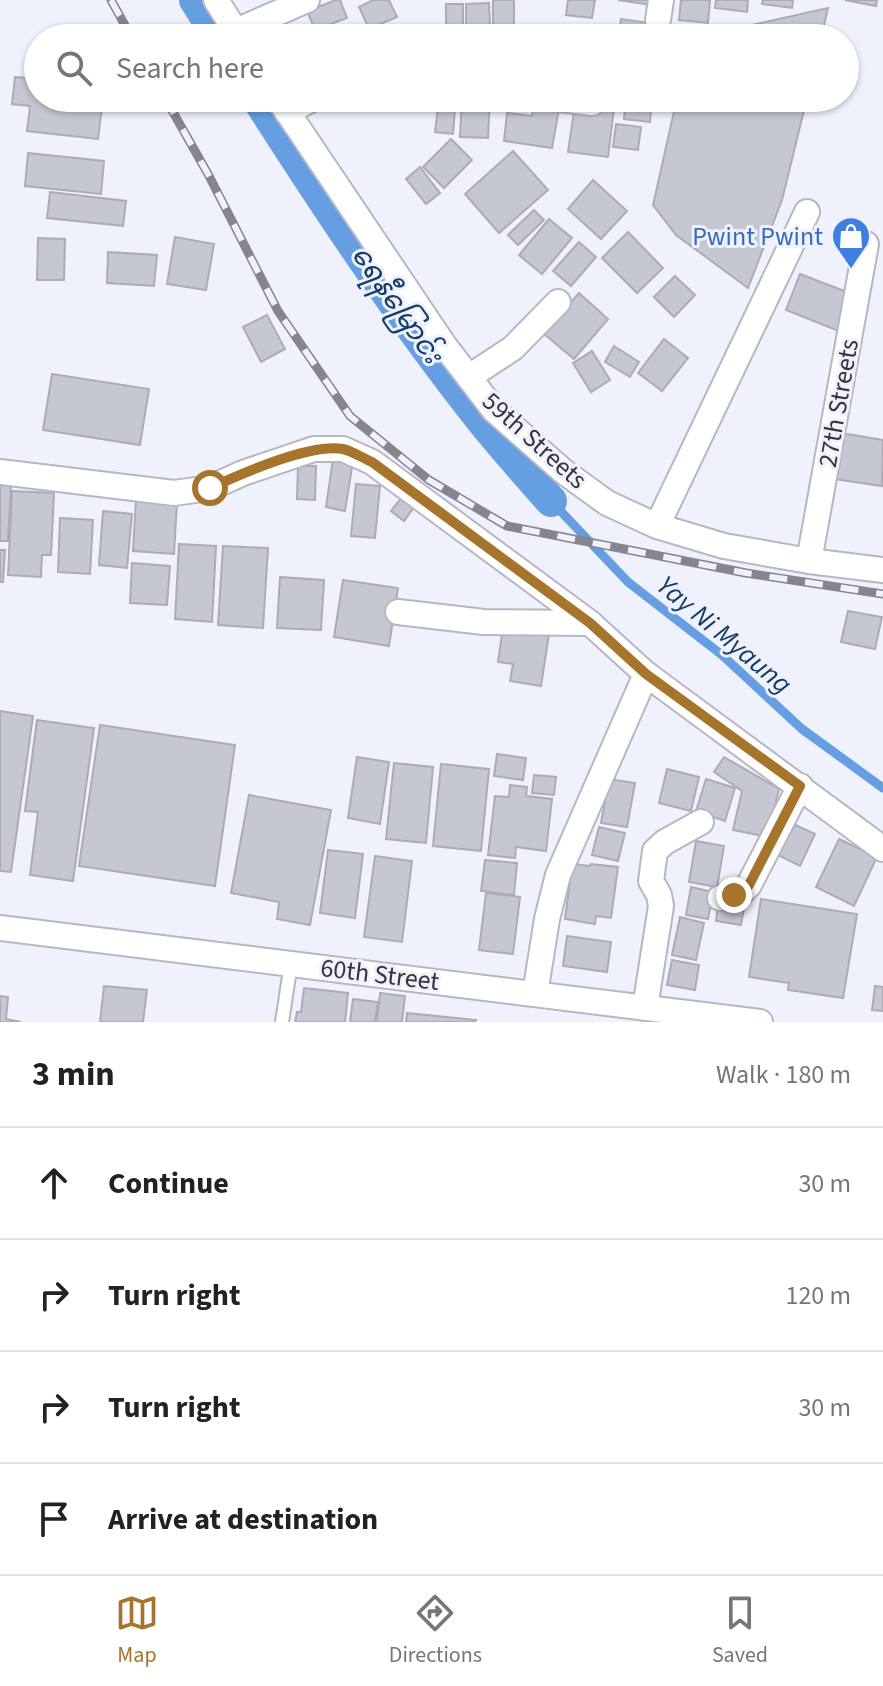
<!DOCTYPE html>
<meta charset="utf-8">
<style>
:root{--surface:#fff;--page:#f6f6f6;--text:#222;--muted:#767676;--line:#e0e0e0;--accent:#a7742c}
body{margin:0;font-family:"Source Sans 3","Noto Sans Myanmar",sans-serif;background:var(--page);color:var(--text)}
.stop{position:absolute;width:24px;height:24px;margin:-18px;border:6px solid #a7742c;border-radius:50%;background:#fff}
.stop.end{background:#a7742c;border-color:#fff;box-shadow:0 2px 8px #0008}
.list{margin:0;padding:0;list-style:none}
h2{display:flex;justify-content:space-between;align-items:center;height:104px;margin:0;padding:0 32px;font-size:34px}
h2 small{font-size:26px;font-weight:400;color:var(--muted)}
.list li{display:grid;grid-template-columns:52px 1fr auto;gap:24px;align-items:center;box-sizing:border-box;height:112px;padding:0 32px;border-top:2px solid var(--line)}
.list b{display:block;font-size:30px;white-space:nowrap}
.list em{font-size:26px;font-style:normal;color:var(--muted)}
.icon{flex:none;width:44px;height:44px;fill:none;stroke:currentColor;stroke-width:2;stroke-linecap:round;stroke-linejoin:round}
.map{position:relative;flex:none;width:883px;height:1022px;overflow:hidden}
.search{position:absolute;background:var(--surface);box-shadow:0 2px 6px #0004;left:24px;right:24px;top:24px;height:88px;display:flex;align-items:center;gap:20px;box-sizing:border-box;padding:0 28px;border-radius:44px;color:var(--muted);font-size:30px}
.sheet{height:552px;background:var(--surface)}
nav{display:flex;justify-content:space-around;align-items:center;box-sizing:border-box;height:112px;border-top:2px solid var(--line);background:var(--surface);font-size:22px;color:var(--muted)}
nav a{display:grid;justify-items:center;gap:4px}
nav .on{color:var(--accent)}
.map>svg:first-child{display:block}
</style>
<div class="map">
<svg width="883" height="1022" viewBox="0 0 883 1022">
<rect width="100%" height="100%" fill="#eff1fc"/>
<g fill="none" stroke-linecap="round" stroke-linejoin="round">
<path stroke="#659fe1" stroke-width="9" d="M551 501 628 582 722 655 802 729 883 788"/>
<g stroke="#659fe1" stroke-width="32">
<path d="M195 0 219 38"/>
<path d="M257 98C328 209 401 319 483 422 505 449 528 475 551 501"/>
</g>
</g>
<g fill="#c5c7d2" stroke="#abacb7" stroke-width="2">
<path d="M336 0H340L347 18 315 30 307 11Z"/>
<path d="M373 0H389L397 17 369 29 359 7Z"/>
<rect x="493" y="0" width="21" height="38"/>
<path d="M568 0H595L592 18 566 15Z"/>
<path d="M618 0H652V5Z"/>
<path d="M681 0H710L708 23 679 20Z"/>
<path d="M716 0H748L747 12 715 8Z"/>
<path d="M763 0H793L792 8 762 4Z"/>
<path d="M845 0H877L876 6Z"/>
<path d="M489 3 490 25 466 26V4Z"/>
<rect x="446" y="4" width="17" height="34"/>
<path d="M828 8 821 38H720L721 32Z"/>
<path d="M621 19 649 23 647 38H618Z"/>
<rect x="464" y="27" width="27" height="11"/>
<path d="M15 77 38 79V98H103L98 139 27 131 30 106 12 104Z"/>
<path d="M439 98H456L453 134 435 132Z"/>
<path d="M462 98H490L488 138 460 137Z"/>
<path d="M626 98H652L650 122 624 119Z"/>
<path d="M677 98H807L782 200 748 288 676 235 653 205Z"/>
<path d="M534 100 560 103 552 148 504 141 507 113 532 116Z"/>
<path d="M575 104 614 109 608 157 568 152Z"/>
<path d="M616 124 641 127 638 150 613 147Z"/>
<path d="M451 139 472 160 444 188 423 167Z"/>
<path d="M513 151 548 190 499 233 465 194Z"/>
<path d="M28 153 104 161 101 194 25 186Z"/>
<path d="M420 167 440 193 426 204 406 179Z"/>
<path d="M593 180 627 211 601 239 568 209Z"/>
<path d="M50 192 126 201 123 226 47 218Z"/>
<path d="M534 210 544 220 518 245 508 235Z"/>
<path d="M549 219 572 238 542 274 519 255Z"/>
<path d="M628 232 663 268 637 293 602 258Z"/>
<path d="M175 237 214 244 206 290 167 284Z"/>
<path d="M38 238 65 239 64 280H37Z"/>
<path d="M579 242 596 257 571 286 553 271Z"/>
<path d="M108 252 157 255 154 286 107 283Z"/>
<path d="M800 274 855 295 841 332 786 310Z"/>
<path d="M675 276 695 295 674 317 654 297Z"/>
<path d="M579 293 608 319 574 359 544 334Z"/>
<path d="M267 315 285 349 261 362 243 327Z"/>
<path d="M664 339 688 358 662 391 638 373Z"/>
<path d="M614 346 639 362 630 377 605 362Z"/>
<path d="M592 351 610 380 591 392 573 363Z"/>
<path d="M52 374 149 389 140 445 43 430Z"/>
<path d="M841 433 883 440 882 486 834 479Z"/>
<path d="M333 459 353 461 345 511 326 507Z"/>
<path d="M298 466H316L315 500 297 499Z"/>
<path d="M0 484 11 485 8 541H0Z"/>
<path d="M356 484 380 486 375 538 351 536Z"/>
<path d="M12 491 54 493 51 555H42L41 577 8 575Z"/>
<path d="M406 492 418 502 404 521 391 511Z"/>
<path d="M136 499 177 502 174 554 133 551Z"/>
<path d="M103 511 132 514 127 568 99 565Z"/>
<path d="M60 518 93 520 90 574 58 572Z"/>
<path d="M179 544 216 546 212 622 175 619Z"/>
<path d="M223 546 268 548 263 628 218 625Z"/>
<path d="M0 550H5L3 582H0Z"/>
<path d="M132 563 170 566 167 605 130 603Z"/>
<path d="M280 577 324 580 321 630 277 628Z"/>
<path d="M343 580 398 588 389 646 334 637Z"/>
<path d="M848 611 882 617 875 649 841 642Z"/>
<path d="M503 627 549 634 541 686 510 681 513 664 498 662Z"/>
<path d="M0 711 33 716 11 872 0 871Z"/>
<path d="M37 720 94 728 73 881 30 875 38 812 25 811Z"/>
<path d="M100 725 235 745 215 886 79 866Z"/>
<path d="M497 754 526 758 523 780 494 776Z"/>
<path d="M357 757 389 762 380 824 348 818Z"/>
<path d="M724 757 779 789 768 837 733 830 742 791 714 772Z"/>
<path d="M394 763 433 767 426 843 386 839Z"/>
<path d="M441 764 489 769 481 851 433 846Z"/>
<path d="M667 769 699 777 691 811 659 803Z"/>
<path d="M534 775 556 777 554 795 532 793Z"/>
<path d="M609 779 635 783 627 827 601 823Z"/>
<path d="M706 779 735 788 725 821 696 811Z"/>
<path d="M510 785 527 787 526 796 552 799 546 851 516 847 515 858 488 855 495 796 509 797Z"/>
<path d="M249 795 331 810 310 925 277 919 279 902 231 893Z"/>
<path d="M791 823 815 834 800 866 776 854Z"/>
<path d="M599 827 625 833 618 861 592 855Z"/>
<path d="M839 839 877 857 854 906 816 887Z"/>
<path d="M696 841 724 846 717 887 689 882Z"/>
<path d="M328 850 363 854 355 918 320 913Z"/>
<path d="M375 856 412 861 402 942 364 937Z"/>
<path d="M485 860 517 863 514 895 481 891Z"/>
<path d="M572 864 590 866 591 864 618 867 611 918 596 916 595 924 565 919Z"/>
<path d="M691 887 713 892 708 919 686 915Z"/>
<path d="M486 893 520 897 513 954 479 950Z"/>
<path d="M761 899 857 914 843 998 788 990 789 983 749 977Z"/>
<path d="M718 904 744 908 741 925 716 921Z"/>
<path d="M680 917 704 923 696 960 672 955Z"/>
<path d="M567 936 611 942 607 972 563 966Z"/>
<path d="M672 960 699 965 695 990 667 985Z"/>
<path d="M104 986 147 990 143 1022H100Z"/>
<path d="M875 986 883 987V1011L872 1010Z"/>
<path d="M304 988 348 993 345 1022H295L297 1012H301Z"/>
<path d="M380 993 405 996 402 1022H377Z"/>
<path d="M0 996 8 997 6 1019 21 1022H0Z"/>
<path d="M353 999 378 1002 375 1022H350Z"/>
<path d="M407 1013 476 1020 475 1022H406Z"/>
</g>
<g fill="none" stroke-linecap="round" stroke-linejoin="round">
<defs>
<path id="service" d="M282 1022 291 963"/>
<g id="minor">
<path d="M216 0 240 38"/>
<path d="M658 20 661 0"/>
<path d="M236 31 307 0"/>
<path d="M278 98 444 345 494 410 563 471 607 503 657 526 724 546 809 561 883 570"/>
<path d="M552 98 592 103"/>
<path d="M287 112 314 98"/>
<path d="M469 377 513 348 558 302"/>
<path d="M0 472 174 493 210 488 243 473 314 449H343L372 462 590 623 646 674 883 849"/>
<path d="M657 526 807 212"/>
<path d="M809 561 866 244"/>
<path d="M398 612 484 622 590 623"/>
<path d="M720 898 743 891 749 885 800 786"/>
<path d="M0 928 760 1022"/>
<path d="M535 994 547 919 558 875 646 674"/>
<path d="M645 1008 661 906 659 895 651 881 655 851 665 842 701 822"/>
</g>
</defs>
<use href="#service" stroke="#b6b7c2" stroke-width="16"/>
<use href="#minor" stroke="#b6b7c2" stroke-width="28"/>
<use href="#service" stroke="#fff" stroke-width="12"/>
<use href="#minor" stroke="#fff" stroke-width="24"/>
<defs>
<g id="rail">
<path d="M111 0 132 38"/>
<path d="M165 98 208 174 278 311 350 416 429 480 507 526 746 573 883 594"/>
</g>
</defs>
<use href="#rail" stroke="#84858d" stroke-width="9"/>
<use href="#rail" stroke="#eff1fc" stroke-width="6" stroke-dasharray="18" stroke-linecap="butt"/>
</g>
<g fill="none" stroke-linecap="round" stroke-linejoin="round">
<path stroke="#a7742c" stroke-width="10" d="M210 488C241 474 310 443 343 449 352 451 363 458 372 462L590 623 646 674 800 786 749 885 743 891 734 895"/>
</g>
<defs>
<symbol id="shop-pin" viewBox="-11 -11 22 30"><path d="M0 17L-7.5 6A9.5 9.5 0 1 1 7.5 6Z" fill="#3f7fe0" stroke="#eff1fc"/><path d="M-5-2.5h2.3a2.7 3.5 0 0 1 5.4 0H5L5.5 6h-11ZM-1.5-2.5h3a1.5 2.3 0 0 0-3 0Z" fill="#fff"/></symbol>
</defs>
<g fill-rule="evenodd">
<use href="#shop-pin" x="829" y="214" width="44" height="60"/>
</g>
<g text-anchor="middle" stroke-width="6" stroke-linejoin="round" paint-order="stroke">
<g font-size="26" fill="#366cbe" stroke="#eff1fc" text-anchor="end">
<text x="823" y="245">Pwint Pwint</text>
</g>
<g font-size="26" fill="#343439" stroke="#eff1fc">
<text transform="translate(838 403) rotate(-80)" y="9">27th Streets</text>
<text transform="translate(535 440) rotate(42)" y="9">59th Streets</text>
<text transform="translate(380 974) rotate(7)" y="9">60th Street</text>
</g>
<g font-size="28" font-style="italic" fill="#133c67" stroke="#eff1fc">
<text transform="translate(398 304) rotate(55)" y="10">ရေနီမြောင်း</text>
<text transform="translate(725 634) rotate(40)" y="10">Yay Ni Myaung</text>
</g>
</g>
</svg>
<div class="stop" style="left:210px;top:488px"></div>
<div class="stop end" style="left:734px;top:895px"></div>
<div class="search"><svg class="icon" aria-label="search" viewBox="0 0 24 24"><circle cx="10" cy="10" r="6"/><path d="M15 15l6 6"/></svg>Search here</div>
</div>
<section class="sheet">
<h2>3 min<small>Walk · 180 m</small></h2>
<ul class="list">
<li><svg class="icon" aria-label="ahead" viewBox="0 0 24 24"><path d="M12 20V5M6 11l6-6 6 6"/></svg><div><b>Continue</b></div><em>30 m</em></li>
<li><svg class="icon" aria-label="right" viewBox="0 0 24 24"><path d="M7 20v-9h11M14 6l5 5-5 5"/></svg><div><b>Turn right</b></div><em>120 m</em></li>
<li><svg class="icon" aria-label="right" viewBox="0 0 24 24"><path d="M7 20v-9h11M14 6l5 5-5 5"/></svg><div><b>Turn right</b></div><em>30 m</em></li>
<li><svg class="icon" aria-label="arrive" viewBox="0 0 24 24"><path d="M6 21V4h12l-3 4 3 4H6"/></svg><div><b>Arrive at destination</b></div></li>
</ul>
</section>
<nav>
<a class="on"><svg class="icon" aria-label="map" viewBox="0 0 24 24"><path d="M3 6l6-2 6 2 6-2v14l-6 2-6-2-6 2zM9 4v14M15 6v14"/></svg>Map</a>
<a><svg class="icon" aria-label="directions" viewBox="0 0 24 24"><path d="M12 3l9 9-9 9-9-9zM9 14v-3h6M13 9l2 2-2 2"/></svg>Directions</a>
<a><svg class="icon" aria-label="saved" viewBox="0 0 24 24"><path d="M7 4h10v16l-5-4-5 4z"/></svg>Saved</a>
</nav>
